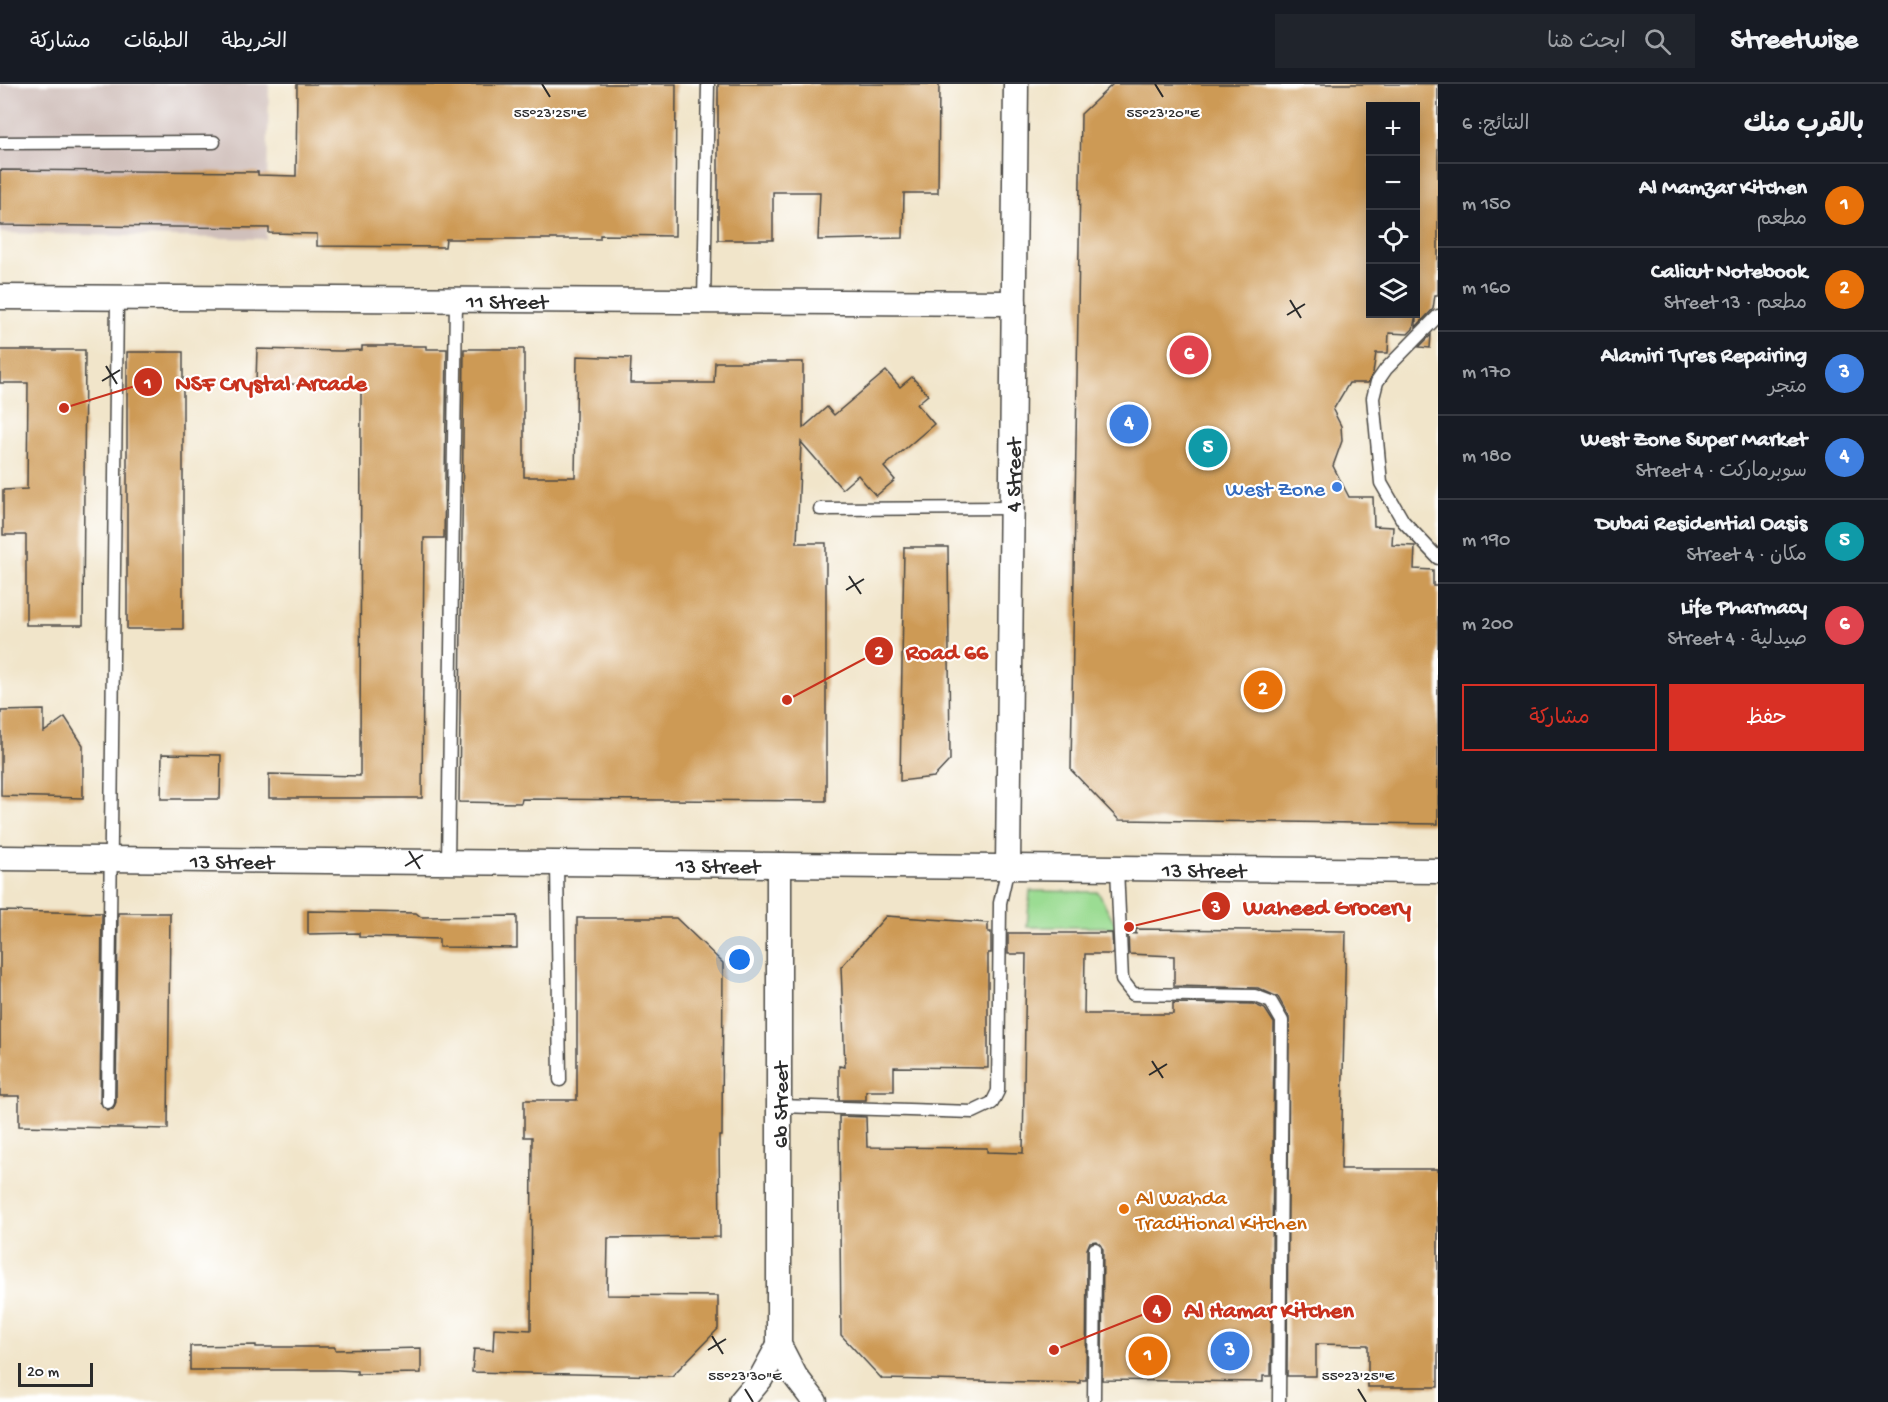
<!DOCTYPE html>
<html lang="ar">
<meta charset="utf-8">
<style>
:root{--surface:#171b24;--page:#20242c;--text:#f1f3f6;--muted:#9ea1a6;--line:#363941;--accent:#d93025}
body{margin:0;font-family:"Gochi Hand","Playpen Sans Arabic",sans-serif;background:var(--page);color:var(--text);direction:rtl}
.controls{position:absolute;right:18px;top:18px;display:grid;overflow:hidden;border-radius:0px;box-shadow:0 3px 15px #0003}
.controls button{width:54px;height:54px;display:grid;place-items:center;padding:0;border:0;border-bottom:2px solid var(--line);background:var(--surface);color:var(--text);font:30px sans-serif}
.scale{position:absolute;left:18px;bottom:15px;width:75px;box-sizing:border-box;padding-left:6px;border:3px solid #2b2b2b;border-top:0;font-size:16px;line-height:21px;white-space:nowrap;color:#2b2b2b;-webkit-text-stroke:4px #fff;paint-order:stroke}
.you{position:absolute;left:740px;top:876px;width:21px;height:21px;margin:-15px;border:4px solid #fff;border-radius:50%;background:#1a73e8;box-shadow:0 0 0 9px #1a73e833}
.badge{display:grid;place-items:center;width:39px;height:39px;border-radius:50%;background:var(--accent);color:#fff;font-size:20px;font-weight:700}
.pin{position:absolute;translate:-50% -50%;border:3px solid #fff;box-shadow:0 2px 6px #0006}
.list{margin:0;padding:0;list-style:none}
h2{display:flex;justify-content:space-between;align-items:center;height:78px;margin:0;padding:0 24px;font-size:26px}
h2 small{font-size:20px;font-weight:400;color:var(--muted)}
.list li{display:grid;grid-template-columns:39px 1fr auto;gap:18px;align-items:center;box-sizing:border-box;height:84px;padding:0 24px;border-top:2px solid var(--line)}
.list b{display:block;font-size:22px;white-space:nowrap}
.list p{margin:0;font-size:20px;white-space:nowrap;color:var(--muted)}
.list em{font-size:20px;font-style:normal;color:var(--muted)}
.actions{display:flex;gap:12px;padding:18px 24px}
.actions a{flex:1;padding:14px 0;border:2px solid var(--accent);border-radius:0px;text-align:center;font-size:21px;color:var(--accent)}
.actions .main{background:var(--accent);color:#fff}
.icon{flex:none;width:33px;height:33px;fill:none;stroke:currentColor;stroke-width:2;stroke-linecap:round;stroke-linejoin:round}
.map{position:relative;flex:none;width:1438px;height:1318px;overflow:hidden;direction:ltr}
header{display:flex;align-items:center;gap:36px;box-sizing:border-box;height:84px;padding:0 30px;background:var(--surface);border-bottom:2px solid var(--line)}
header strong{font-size:28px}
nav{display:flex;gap:33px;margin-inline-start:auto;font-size:21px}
.search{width:420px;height:54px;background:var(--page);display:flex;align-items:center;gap:15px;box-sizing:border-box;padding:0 21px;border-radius:0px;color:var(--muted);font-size:22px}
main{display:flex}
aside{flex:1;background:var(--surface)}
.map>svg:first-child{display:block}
</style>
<header>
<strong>Streetwise</strong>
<div class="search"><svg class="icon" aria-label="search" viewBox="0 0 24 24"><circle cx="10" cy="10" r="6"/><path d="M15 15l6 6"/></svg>ابحث هنا</div>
<nav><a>الخريطة</a><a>الطبقات</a><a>مشاركة</a></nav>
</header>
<main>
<aside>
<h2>بالقرب منك<small>النتائج: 6</small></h2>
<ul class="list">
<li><span class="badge" style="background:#e8710a">1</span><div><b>Al Mamzar Kitchen</b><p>مطعم</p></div><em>150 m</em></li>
<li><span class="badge" style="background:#e8710a">2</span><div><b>Calicut Notebook</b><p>مطعم · 13 Street</p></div><em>160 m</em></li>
<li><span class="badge" style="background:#3f7fe0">3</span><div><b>Alamiri Tyres Repairing</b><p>متجر</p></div><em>170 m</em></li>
<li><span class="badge" style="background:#3f7fe0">4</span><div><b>West Zone Super Market</b><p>سوبرماركت · 4 Street</p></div><em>180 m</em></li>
<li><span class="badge" style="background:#0f9aa8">5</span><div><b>Dubai Residential Oasis</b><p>مكان · 4 Street</p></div><em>190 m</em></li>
<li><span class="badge" style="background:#e0444e">6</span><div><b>Life Pharmacy</b><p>صيدلية · 4 Street</p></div><em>200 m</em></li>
</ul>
<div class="actions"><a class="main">حفظ</a><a>مشاركة</a></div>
</aside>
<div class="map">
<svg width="1438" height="1318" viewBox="0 0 1438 1318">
<rect width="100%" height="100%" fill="#fff"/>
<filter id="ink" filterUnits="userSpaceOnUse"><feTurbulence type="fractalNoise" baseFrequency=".0167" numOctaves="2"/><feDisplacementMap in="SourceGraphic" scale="12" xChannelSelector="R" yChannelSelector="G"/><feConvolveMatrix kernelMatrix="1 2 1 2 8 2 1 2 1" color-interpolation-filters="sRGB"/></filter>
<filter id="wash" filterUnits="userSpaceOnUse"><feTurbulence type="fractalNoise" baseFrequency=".008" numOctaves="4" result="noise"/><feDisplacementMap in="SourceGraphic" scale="24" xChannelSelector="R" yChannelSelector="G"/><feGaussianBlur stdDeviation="1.35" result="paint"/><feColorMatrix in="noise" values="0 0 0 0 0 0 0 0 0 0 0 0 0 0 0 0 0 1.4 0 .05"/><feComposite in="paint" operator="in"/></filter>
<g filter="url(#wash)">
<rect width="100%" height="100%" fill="#f1e5ca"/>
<path fill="#d0c0bb" d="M0 0H269L266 155 0 149Z"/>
<path fill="#9bdc93" stroke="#63845f" stroke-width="1.5" d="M1030 807 1098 808 1117 843H1027Z"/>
<g id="blocks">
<g fill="#cd9a55" fill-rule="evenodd">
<path d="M297 0H676L675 152 600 151V155H446L445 163 317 162V150L269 149V144L0 141V86L258 88V91L296 92Z"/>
<path d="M718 0H939L938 109H904L903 154 818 156 820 108H773V156H718Z"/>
<path d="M1113 0H1438V211H1435L1433 225 1416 243V230L1413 245 1408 250 1389 249 1388 269H1376L1373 289 1368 299H1349L1333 326 1341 342 1342 357 1333 382 1349 413H1373L1374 442 1393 443 1392 461 1415 462 1414 485 1433 486V502H1438V740L1119 736 1071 686 1081 30ZM1371 22H1416V230H1371Z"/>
<path d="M1431 251 1430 264 1419 263Z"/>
<path d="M362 262H426V265H447L444 454H424L422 714H269V690L360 692 361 302 256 299 257 265 340 267 362 266Z"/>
<path d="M464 265H524V393H575L577 272 631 274 630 299H714L715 278H803V344L827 323 834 331 886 287 900 303 912 293 928 311 917 320 934 340 884 383 895 396 876 412 858 391 842 405 801 358 797 459H826V717L522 715 521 719 459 718Z"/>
<path d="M0 266H85L83 541H26V451H3V406L27 405 28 299H0Z"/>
<rect x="127" y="268" width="56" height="277"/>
<path d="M904 463H948L950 676 934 693 900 697Z"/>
<path d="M44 626V648L65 633 83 661V714L1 712V627Z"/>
<path d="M162 670 221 671 220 715H161Z"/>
<path d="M0 827 102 829 100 1018 107 1026 113 1025 116 1018 118 829H170L168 1045 19 1042V1012H0Z"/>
<path d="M308 827 416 829 421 833 517 832V864L439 863V855L359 853V849L308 850Z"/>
<path d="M886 832 988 839V848H991V869H988V984L894 983V1007H866V1016H839V982L845 983 841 883Z"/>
<path d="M577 834H676L723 879 722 1052H719L720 1153 608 1154 607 1211 718 1212V1245L672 1292 472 1288 474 1265 493 1266 494 1244 531 1246 532 1053H524V1016H577Z"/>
<path d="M1136 845 1346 847 1341 1085H1438V1303H1368V1261L1316 1260V1292H1287L1289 933 1278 913 1258 904 1174 902V872L1129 870 1128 849 1136 850Z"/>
<path d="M1008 849H1112L1113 870H1085L1084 930H1173V919L1253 920 1265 925 1274 939 1271 1292H1263V1298L1102 1296 1103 1165 1096 1157 1090 1158 1087 1165 1086 1296H1080V1299L882 1295 841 1251 839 1032 866 1033 867 1063 987 1064V1068L1023 1069 1026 870H1008Z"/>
<path d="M256 1261V1263H335V1266L421 1264V1289L357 1290V1287L338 1286H190V1262Z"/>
</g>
</g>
</g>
<g filter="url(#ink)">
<use href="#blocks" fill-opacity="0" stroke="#494743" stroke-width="1.5"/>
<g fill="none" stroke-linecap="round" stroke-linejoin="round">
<defs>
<g id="service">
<path d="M0 59 214 58"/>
<path d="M704 218 708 0"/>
<path d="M1438 232 1386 285 1377 298 1373 314 1381 399 1403 437 1438 474"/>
<path d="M820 425 1011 424"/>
<path d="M448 779 456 217"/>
<path d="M557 780 560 996"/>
<path d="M1117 784 1122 896 1133 910 1255 912 1271 918 1282 937 1279 1318"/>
<path d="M108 1018 117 214"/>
<path d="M780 1022 973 1028 992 1019 998 1007 1000 819 1008 783"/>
<path d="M1094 1318 1095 1165"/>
</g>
<g id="minor">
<path id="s1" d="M0 213 1014 219"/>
<path id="s2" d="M0 774 1438 787"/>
<path d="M779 781V1261L795 1292 815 1318"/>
<path id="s3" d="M1008 783 1016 0"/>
<path d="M741 1318 761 1294 779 1261"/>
</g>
</defs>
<use href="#service" stroke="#494743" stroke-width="15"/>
<use href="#minor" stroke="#494743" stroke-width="27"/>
<use href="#service" stroke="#fff" stroke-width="12"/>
<use href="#minor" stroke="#fff" stroke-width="24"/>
</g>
</g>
<path fill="none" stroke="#2b2b2b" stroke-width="2" d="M542 0 550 13M1155 0 1163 13M1290 216 1301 234M1287 231 1305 220M106 282 117 300M102 297 120 286M849 492 861 510M846 506 864 495M409 767 420 785M405 782 423 771M1152 977 1163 994M1149 991 1167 980M712 1252 723 1270M708 1266 726 1255M745 1305 753 1318M1358 1305 1366 1318"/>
<circle fill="#3f7fe0" stroke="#fff" stroke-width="2" cx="1337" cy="403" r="6"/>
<circle fill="#e8710a" stroke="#fff" stroke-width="2" cx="1124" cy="1125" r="6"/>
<g text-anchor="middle" stroke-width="4.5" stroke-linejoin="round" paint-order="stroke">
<g font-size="22" fill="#2b2b2b" stroke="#fff">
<text dy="8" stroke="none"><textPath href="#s1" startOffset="507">11 Street</textPath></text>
<text dy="8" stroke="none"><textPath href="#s3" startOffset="392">4 Street</textPath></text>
<text dy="8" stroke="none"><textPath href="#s2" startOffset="232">13 Street</textPath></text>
<text dy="8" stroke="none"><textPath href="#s2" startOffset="718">13 Street</textPath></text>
<text dy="8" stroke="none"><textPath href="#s2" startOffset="1204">13 Street</textPath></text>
<text transform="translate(779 1021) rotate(-90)" y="8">6b Street</text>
</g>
<g font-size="22" fill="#366cbe" stroke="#fff" text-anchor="end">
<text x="1325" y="411">West Zone</text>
</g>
<g font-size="22" fill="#c56008" stroke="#fff" text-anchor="start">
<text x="1136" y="1120">Al Wahda<tspan x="1136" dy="25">Traditional Kitchen</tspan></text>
</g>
</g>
<g font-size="15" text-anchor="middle" fill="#2b2b2b" stroke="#fff" stroke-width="4.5" stroke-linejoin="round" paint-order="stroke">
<text x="550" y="33">55°23'25"E</text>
<text x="1163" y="33">55°23'20"E</text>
<text x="745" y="1296">55°23'30"E</text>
<text x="1358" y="1296">55°23'25"E</text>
</g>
<path fill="none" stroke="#c8321e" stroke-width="2" d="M64 324L148 298M787 616L879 567M1129 843L1216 822M1054 1266L1157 1225"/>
<g fill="#c8321e" stroke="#fff" stroke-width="2">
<circle cx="64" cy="324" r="6"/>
<circle cx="787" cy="616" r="6"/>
<circle cx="1129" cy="843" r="6"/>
<circle cx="1054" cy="1266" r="6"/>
<circle cx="148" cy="298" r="15"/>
<circle cx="879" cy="567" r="15"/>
<circle cx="1216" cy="822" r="15"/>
<circle cx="1157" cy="1225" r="15"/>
</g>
<g font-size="18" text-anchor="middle" font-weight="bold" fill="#fff">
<text x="148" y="304">1</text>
<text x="879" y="573">2</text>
<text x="1216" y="828">3</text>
<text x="1157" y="1231">4</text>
</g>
<g font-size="24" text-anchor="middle" font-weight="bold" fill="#c8321e" stroke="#fff" stroke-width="4.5" stroke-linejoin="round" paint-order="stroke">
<text x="271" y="306">NSF Crystal Arcade</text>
<text x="947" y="575">Road 66</text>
<text x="1327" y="830">Waheed Grocery</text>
<text x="1269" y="1233">Al Hamar Kitchen</text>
</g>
</svg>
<div class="controls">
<button>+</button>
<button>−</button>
<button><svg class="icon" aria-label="locate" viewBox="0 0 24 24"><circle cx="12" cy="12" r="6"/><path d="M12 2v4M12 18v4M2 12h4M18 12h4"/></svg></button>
<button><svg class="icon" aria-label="layers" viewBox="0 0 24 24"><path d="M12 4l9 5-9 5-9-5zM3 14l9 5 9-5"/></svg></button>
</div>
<div class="scale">20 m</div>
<div class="you"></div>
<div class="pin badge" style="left:1148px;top:1272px;background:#e8710a">1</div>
<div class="pin badge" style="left:1263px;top:606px;background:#e8710a">2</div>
<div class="pin badge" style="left:1230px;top:1267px;background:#3f7fe0">3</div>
<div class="pin badge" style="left:1129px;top:340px;background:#3f7fe0">4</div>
<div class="pin badge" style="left:1208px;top:364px;background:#0f9aa8">5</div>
<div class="pin badge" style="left:1189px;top:271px;background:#e0444e">6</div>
</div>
</main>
